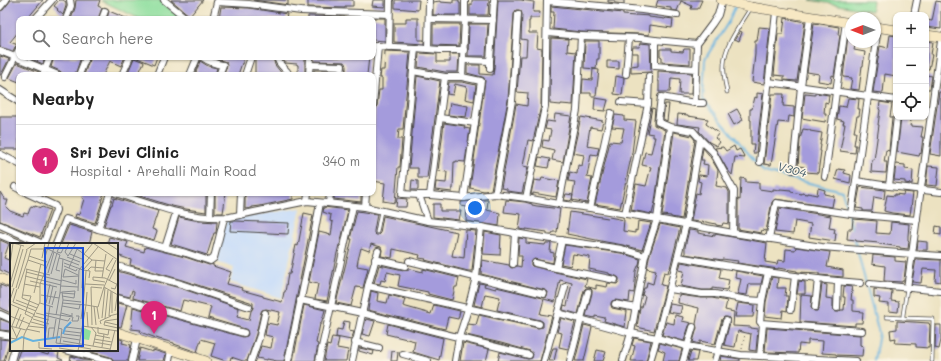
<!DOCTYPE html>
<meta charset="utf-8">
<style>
:root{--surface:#fff;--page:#f6f6f6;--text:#222;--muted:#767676;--line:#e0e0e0;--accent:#db2777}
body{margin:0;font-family:Mali,sans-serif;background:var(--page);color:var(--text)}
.controls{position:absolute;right:12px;top:12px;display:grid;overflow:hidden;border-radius:8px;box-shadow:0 1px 3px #0004}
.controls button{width:36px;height:36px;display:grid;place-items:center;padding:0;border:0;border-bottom:1px solid var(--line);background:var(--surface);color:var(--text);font:20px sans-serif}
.compass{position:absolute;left:845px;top:12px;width:36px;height:36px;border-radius:50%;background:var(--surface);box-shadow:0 1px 3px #0004;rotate:270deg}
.you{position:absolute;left:475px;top:208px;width:14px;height:14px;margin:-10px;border:3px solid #fff;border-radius:50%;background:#1a73e8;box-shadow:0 0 0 6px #1a73e833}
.badge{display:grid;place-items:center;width:26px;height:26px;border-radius:50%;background:var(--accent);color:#fff;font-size:13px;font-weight:700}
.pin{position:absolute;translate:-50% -33px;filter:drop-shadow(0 1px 2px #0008)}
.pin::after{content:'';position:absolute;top:21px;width:14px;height:12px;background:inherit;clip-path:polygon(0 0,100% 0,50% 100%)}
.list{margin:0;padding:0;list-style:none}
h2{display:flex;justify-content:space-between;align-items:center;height:52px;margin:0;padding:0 16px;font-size:17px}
h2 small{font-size:13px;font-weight:400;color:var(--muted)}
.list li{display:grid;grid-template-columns:26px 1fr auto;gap:12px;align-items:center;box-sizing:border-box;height:72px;padding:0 16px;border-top:1px solid var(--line)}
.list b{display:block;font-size:15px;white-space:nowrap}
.list p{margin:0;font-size:13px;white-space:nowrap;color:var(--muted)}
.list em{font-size:13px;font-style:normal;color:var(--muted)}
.icon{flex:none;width:22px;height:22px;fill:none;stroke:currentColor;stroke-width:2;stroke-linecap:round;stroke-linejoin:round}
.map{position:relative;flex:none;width:941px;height:361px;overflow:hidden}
.search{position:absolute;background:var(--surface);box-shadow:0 1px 3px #0004;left:16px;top:16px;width:360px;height:44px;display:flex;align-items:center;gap:10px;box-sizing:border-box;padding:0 14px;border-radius:8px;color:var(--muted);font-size:15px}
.panel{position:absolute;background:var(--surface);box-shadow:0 1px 3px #0004;left:16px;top:72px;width:360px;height:124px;border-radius:8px}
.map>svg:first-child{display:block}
</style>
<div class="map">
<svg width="941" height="361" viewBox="0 0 941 361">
<rect width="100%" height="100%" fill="#fcf5e5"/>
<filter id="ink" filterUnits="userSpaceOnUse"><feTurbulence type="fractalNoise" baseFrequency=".025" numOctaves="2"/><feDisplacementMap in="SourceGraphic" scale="8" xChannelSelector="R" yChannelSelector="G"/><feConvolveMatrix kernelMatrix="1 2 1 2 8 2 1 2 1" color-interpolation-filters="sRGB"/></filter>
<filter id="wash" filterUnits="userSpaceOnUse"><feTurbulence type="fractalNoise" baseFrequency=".012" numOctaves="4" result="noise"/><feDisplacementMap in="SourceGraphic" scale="16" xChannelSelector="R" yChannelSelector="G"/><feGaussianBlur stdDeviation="0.9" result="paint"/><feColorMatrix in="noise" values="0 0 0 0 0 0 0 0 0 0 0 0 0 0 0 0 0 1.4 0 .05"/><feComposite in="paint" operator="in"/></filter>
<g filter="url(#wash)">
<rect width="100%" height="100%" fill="#ece2c1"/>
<path fill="#c8ddf9" d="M301 208 281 298 230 282 234 268 217 262 226 220Z"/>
<g fill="#8cde9e" stroke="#5c8464">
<path d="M103 0H160L183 19H140L102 1Z"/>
<path d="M810 0H873L872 11Z"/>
</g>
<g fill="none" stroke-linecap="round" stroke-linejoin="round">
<g stroke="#66b3e0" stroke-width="2">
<path d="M735 7 729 21 705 59 703 99 764 172 842 191 852 230"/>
<path d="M854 238 879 333 874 361"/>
</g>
</g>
<g id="blocks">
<g fill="#a49bdc">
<path d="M11 0H43L27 19H19V31L10 42 18 45 15 47 13 51 0 47V11L3 10Z"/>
<path d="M59 0H63L66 2V6L63 15 57 10 58 9 54 6Z"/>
<path d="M76 0H100L98 6 102 8 98 19H71L75 8Z"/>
<path d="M171 0H203L190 16Z"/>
<path d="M253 0H288V5Z"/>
<path d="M308 0H353V6H345V8L308 7Z"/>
<path d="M373 0H385V7L372 6Z"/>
<path d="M395 0H419L418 10 395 8Z"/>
<path d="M453 0H459V3H460V15H433V2L440 1V2L453 3Z"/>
<path d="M472 0H489L488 15H470V5H472Z"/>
<path d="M498 0H520L534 2 533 12H540L539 18H530V21H529V33H538L537 48 542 49 541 106 533 141 528 140 523 166 528 167 522 193 507 191V189L501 188 516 104 527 106 528 93 517 92 520 56H526L527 40 521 39 522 14 521 11 519 10H516L514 14 508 100 491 190 484 191 470 188 485 81 484 78 482 77 467 73V65H480V74L493 75 494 69Z"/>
<path d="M608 0H624V4L608 2Z"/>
<path d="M658 0H702L698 9H691L692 6 681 1 677 11 671 10V8L656 6Z"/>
<path d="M936 1 941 2V29L926 27V20L932 21Z"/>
<path d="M551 6 623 13V15L635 16V15L649 16V17L665 19 666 18 673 19 672 28 650 25 649 35 640 34 581 32 553 29 554 12H551Z"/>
<path d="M221 7 249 8 287 14 286 19 239 18V19H219Z"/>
<path d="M109 11 128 19H107Z"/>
<path d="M308 16 345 17V19H308Z"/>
<path d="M373 18H385V41L373 40Z"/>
<path d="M406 18H418V40H424V44L394 42V23H406Z"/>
<path d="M785 18 805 22 797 81 784 80V76L774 75 778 34H783Z"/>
<path d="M814 23 839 27 838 35H840L834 76 832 75 831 83 818 81 819 74 807 72Z"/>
<path d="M433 24H460L459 46 433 45Z"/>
<path d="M469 24H488L486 56H468Z"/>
<path d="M759 27 770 28 764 84 752 82 754 64 755 54V41H757Z"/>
<path d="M740 31 742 32 739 41 735 39Z"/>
<path d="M890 35 896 36V76L885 74 883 93 873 92 880 46 888 48Z"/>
<path d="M848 36 851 37V42H856L854 50 865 52 863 66H862L859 90 850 89 852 78 843 77Z"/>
<path d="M551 38 568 39 567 51 576 52 573 105 561 104V105L550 104Z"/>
<path d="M585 41H599V59H597L596 69 584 68Z"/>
<path d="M926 41 933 42 931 55H932L929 69H926Z"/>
<path d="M640 43 650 44 651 72 631 73V66L638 65V53H632L633 47H639Z"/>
<path d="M660 49H671V51L683 52 684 49H690V64L662 62V57L660 56Z"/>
<path d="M385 51 410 52 403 129H399L398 139H402L400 167H398L395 203 383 201 385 183 373 181V135H374L375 110 377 106 379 90H382V78H380L381 70H384Z"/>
<path d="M419 53 437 54V62H450V54H459L458 72H445L418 67Z"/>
<path d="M0 56 9 59 1 75H0Z"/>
<path d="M27 57H45L43 64Z"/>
<path d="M54 57H81L75 75H64L60 71 51 67Z"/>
<path d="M90 57H125L121 66 110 61 103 75H84Z"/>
<path d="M135 57H157L154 65Z"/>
<path d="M211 57H243V63H242L238 75H226L224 74 227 66 226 62Z"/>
<path d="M272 57H273L275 65 283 75H255V60L258 58Z"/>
<path d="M282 57H305V75H298V65H297V64L285 63Z"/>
<path d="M314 57H369L367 75H346V66L344 62 314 61Z"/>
<path d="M134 58 144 62 138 75H127Z"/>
<path d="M200 61 208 66 217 68 215 75H195Z"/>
<path d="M607 61H619V69L607 68Z"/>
<path d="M17 63 39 72 38 75H19V82L9 78Z"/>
<path d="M593 69 599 70 596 96H591V93H582L583 79 592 80Z"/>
<rect x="314" y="70" width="23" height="5"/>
<path d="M658 71 692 73 691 94H679L680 79 671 78 670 92H659V81H658Z"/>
<path d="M926 75 932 76 930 89H926Z"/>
<path d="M417 76 440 81 427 178H418V168H409Z"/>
<path d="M616 76 624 78 622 95 614 94Z"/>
<path d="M449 82H462L476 85 474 101 465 99 467 87 455 84 453 95 447 94Z"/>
<path d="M939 92H941V156L930 154Z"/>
<path d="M757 93 763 94 756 153H753L754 144H751V120H750V109H752L755 97 757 98Z"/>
<path d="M815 93 829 95 828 103 825 102 824 114H826L825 122 807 119 802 118 805 94 815 95Z"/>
<path d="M772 94H784L783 106 794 107V117L789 116 788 123 778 122 771 165 764 164Z"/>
<path d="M595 98 608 100 605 111 594 110Z"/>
<path d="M848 98 859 99 858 109H860L859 116H857L854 132H856L854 145H856L855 153 840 151 845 124H843L844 121 837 119 839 106 846 107Z"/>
<path d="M880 102 892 104 890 117H892L889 151 886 150 884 162H887L886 173 871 172 872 159 874 160 879 125H878L880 110 879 109Z"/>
<path d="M450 103 468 106 466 117 448 115Z"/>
<path d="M665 104H669L667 121 663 119Z"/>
<path d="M652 108 655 109 654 121V125L665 130 655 202 652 214 631 210 636 184 646 186 651 167 642 165 645 152 651 153 655 137H653V134L647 133Z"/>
<path d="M737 109 743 120 734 125 728 114Z"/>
<path d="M555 114 571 116 563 162 552 160 554 150 542 147 543 140 549 141 551 130 545 129 547 121 554 122Z"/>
<path d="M678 114 688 115V116L708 119 706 124 719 133 715 138 720 142 717 146 709 142 699 131 700 127 677 124Z"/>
<path d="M615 115 624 116V120L636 121 632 153 620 208 595 204 610 141 621 142 624 128 612 127Z"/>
<rect x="0" y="117" width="19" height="32"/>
<path d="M581 117 603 121 601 129 590 127 587 146 599 148 597 155 591 154 587 177 592 178 587 203 572 200 575 182 568 181 570 172 577 174 578 165 582 166 584 155 573 153Z"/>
<path d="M901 118 911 120 910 126 923 127 921 137H923L921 154 920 153 919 156 897 152Z"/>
<path d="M444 123 465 126 464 128 470 129 465 162 456 161V162H454L453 189H452V192L435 190 436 182 446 183 447 172 438 171Z"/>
<path d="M803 129 810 130V131L822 133 820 145H821L820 151H821L818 173 805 172V167L798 166 800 139Z"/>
<path d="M674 132 692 136 695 140 682 219 671 217V216L662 215Z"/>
<path d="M734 146 736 151 740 149 745 158 735 157 732 175 727 169 715 148 723 147 726 151Z"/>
<path d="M703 148 709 155 718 170 716 186 727 188 729 192V224L723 223 722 226 716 225V224L701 221 700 222 691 221 696 193 699 194 701 182 698 181 699 175 707 176 708 165 703 164 704 160H701Z"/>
<path d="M539 157 550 159 548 168 537 166Z"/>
<path d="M896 164 905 165V169L913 170 912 184 905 183V181L894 180Z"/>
<path d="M928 166 939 167 937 186 926 185Z"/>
<path d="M838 169 845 170 844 173 851 175 850 183 835 179Z"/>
<path d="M542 178 559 181 556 197 533 193V195L531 194 534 180 541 181Z"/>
<path d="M741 178 746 179V182L759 183V189L773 191V189L780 190V189L791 190V192L802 194V193L807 194V193L817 195 818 188 825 190 824 194 834 196 832 207 775 199 772 202 766 231 762 230 761 233 738 229V199L740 200Z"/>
<path d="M412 180 418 181V190H411Z"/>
<path d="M860 187 885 190 884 199 874 197 872 211H863V209L856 208Z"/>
<path d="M0 192 5 200H8L6 207 10 211 23 216 24 213 28 214 31 206 35 207V206L41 208 42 207 50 210 40 237 0 221Z"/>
<path d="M904 192 913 193 910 215 892 213 884 211 887 195 895 196V194L903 195Z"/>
<path d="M84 193H104L101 202H102L95 223 75 217 76 214 79 215 84 199 82 198Z"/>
<path d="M130 193H206V212L186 209 172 206Z"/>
<path d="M215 193H226L223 213H215Z"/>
<path d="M245 193H272V194L293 193V199L260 206 252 207V208L245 209Z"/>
<path d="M334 193H361V202L334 199Z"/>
<path d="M566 194 573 195 572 200H571L570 201 564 200Z"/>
<path d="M114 198 158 211 152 229 157 231 154 240 104 226 111 205H112Z"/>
<path d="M397 198 407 199 406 207H396Z"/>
<path d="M485 200H488L487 210 500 213 499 226 466 221 467 207 461 206V202Z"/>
<path d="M506 200 525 202 532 204V205L537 206 560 209 557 232H553L552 234H547V232L526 229V230L519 229 521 214 504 212Z"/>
<path d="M433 204H440V211H461L459 220 433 217Z"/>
<path d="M324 207 348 210 340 245H339L337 253 327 301 315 299 318 284 309 282 319 232 331 235 333 222 330 221 331 215 323 212Z"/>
<path d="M780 208 831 216 829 228 835 229 834 233H836L835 241 809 237 811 224 795 221 793 234 775 232Z"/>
<path d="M357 211 377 214 374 231V233L376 235H378L380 233 383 216 457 232 452 256 464 258 466 230 476 231 472 271H468L425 260 426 259 419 258 420 255 393 249 392 258 381 256 382 250 381 247 371 244 369 251 361 248 358 260 357 266 368 268 363 288 356 287 351 306 336 303 352 239H350Z"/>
<path d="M570 212 608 218 609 217 624 220 623 231 635 233V230L637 231 638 221 651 223 642 250 623 245 606 242 567 234Z"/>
<path d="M304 213 313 215 284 361H277L267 359V360L257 358 261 346 271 348 273 337 265 335 267 323 277 325 280 312 266 309 262 310 261 312 256 334 247 361H243L231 357 230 361H226L211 356 215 343 201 339 197 352 174 344V343L159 339 140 332 141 330 131 329 133 307 243 337 247 336 248 334 247 330 245 329 208 318 211 307 183 300 180 311 133 298 134 291 132 290 130 297 117 294V271L180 288 239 308 237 317 249 320 251 311 253 308V303L182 280 130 265 131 260 117 255V244H107L109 237 128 242 126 247 144 252 145 247 185 257 209 265 213 264V266L231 272 227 284 242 288 241 290 263 296V297L282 302 284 292H285L288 274H290L296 245 298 246Z"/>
<path d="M179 217 199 221 217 222 216 233H214L207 255 171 244Z"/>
<path d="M853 219 877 221 876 233 890 234 891 222 909 224 908 236V240L909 241 908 249 900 248V247L887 245 879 244V243L856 241V240L847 239 848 229H852Z"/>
<path d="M231 221H235L289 223 288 234 230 231Z"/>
<path d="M660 224 680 228 670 268 669 269 668 273 664 272 661 285 666 286 654 331 637 327 640 307H642L645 296 642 295 644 288H646L647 282 653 284 656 270 647 268 649 257Z"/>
<path d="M69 225 92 232 89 244H61Z"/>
<path d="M936 226 941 227V235L935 234Z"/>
<path d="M689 230 698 231V233L715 236V234L767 243 765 262 777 264 778 260 785 261 786 249 795 250 796 247 830 252 827 267 843 270V277L819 275V273L797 272V271L778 268V269L737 263 738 261 722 259V260L685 254V247Z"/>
<path d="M485 232 501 235 500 255 483 254Z"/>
<path d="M519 238 526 239V243L545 245 546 243H551L550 252 554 253 553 263 534 259 531 262V265L532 266 555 272 587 279 585 286 596 289V285L607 287 608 283 617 284 619 281V278L616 276 609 274V273L589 269 590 257 573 254 571 266 561 264 565 245 621 253 640 259 639 266H638L636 271 634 293 630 292 629 302 615 300 612 301 611 303V305L612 308 627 311 625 327 604 321 605 318 595 316V318L586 316 592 293V290L590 288H586L584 290 578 314 563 310 564 305 567 306 572 283 560 280 555 302 544 299 540 314 552 316 540 361H498L500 352 528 359 532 358 533 354 530 351 501 343 466 335 468 324 476 325 479 315 538 328 543 327V322L540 320 497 310 500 297 485 294 482 307 474 305 479 283 485 284 484 286 496 289V287L543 298 547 297 548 292 545 290 481 274 482 260 509 265 510 267 512 268 517 266 521 267 522 256H518Z"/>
<path d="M0 240 9 244 4 258 11 261V275L0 270Z"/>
<path d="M918 241 927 242V250H917Z"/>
<path d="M873 255 895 257V261L906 262 904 281H902V282L884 281 885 266 872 264Z"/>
<path d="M916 259 941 260V282L935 281 936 270 923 269 921 283 912 282Z"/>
<path d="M681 262 721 269 719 278 729 280 727 290 712 288V290H702L681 286 684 271 679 270Z"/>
<path d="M379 265 404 270 409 269H411L423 272V269L459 278 457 287H455L452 300 428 294V292L398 286 400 275 387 272 385 281 381 280 380 284 374 283Z"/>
<path d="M736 271 763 276 761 284H749L747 295 739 294 738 293 741 279 735 278Z"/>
<path d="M772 277 778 278 777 288H786L785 296H788L787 311 783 310 782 318 765 316 766 302Z"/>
<path d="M799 281 805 282V294H797Z"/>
<path d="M822 284 827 285 826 298 833 299V310L836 312H839L841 310H844L845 297H843L844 286 852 287 851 291H852L851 300H853V311L863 312 862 323H855V326L800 322 801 295 812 296 811 308 814 311H817L819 307Z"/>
<path d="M0 285 11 289V313L0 308Z"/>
<path d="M874 289 892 291 891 301 899 302 898 312 889 311V304L879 303 880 298 874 297Z"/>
<path d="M371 291 378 293 377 301 387 303 389 295 405 299 403 306 431 314 434 305 460 311 458 319 448 317 445 329 368 310Z"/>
<path d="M679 295 701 298H712L727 301 725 310 734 312 733 326 751 327V328L758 329 756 351 749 350 751 334 738 331 735 347 724 345 730 322 729 318 727 317H724L722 319 715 344 700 341V344L693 342 697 328 696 324 699 308 678 303Z"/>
<path d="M117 303 127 305 121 327 117 326Z"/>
<path d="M738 303 754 305 753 317H735Z"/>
<path d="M670 304 682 306 680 314 668 312Z"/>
<path d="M304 305 325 310 321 324H320L316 343 318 344 315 361H293Z"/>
<path d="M675 315 683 317 682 321 691 323 689 326 684 341 662 335 666 322 674 324Z"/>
<path d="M561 318 575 322 568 349 559 347 562 333 557 332Z"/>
<path d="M0 319 11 323V331L0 330Z"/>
<path d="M366 319 375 321 370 336 362 334Z"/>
<path d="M344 321 350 322 349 331 354 332 351 340 336 337 337 329 342 330Z"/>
<path d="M897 321 929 323V324L930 325 929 348 916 347V344L895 343 896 338 891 339 890 330 897 329Z"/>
<path d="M388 324 443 338 439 360 413 352 415 341 386 334Z"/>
<path d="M584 325 592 327 584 361H575Z"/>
<path d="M936 325H941V340L939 349 935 348Z"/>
<path d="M767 328 860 335V345L863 346 862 356 836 355V354L822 353 823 341 808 340V345L799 344 798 353 765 352Z"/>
<path d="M332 337 339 338 337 348 348 350 346 361H324L327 345 330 346Z"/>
<path d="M117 338 123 340 122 343 131 345 128 361H113L112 358 110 357 84 350H117Z"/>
<path d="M634 338 651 341 646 361H631L635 346 632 345Z"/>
<path d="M0 339 10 340 4 361H0Z"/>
<path d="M463 343 489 349 486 361H460Z"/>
<path d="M660 343 682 349 679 361H663L665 352 658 349Z"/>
<path d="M140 348 153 352V350L166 354 164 361H137Z"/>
<path d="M359 348 374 351 373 355 359 351Z"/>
<path d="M553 348H557L554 361H549Z"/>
<path d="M20 350H38V352L48 355 50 350 59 352 58 358 63 360V361H16Z"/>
<path d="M597 350 606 352 603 361H594Z"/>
<path d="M392 351 398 352 397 361H391Z"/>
<path d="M691 351 698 352 696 361H688Z"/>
<path d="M71 356 91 361H70Z"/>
<path d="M721 356 740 359V361H720Z"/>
</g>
</g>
</g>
<g filter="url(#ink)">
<use href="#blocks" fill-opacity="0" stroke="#484642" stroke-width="1"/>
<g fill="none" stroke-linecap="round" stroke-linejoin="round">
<defs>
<g id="lane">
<path d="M727 92C725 83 723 73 724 64 725 44 740 26 750 9"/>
<path d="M377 232 381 211"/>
<path d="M907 288 903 315V318L933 319 932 361"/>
<path d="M886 317 903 318"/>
</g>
<g id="street">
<path d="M164 0 187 19"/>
<path d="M547 1 642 10 677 15"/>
<path d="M0 7 6 0"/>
<path d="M914 15 917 0"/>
<path d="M35 19 52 0"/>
<path d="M66 19 71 6 70 0"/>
<path d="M102 19 105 11"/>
<path d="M213 19 217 2 249 4 301 11 389 14"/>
<path d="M429 19 493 20"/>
<path d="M878 27 856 181 851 214 917 220"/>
<path d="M547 33 581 36 577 110 559 204"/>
<path d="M581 36 640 38 655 40"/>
<path d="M697 44 712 24 718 15 722 0"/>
<path d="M373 46 415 48"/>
<path d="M389 47 390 0"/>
<path d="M19 49 15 57 58 75"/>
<path d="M428 49 429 0"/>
<path d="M0 51 15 57 5 77"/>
<path d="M202 57C209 62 215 64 223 65L219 75"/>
<path d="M277 57C279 67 286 67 289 75"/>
<path d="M463 60 490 61"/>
<path d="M310 65 342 66 341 75"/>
<path d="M490 69V61L494 0"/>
<path d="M413 71 445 77H462L481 81 464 198"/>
<path d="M626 74 629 38"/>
<path d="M43 75 50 57"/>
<path d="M79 75 86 57"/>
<path d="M122 75 130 57"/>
<path d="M157 75 164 57"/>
<path d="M190 75 197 58 198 57"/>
<path d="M245 75 251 57"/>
<path d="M309 75 310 57"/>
<path d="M462 77 465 20V0"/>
<path d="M769 82 896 100"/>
<path d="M0 90 19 102"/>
<path d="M621 102 648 104 625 214"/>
<path d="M695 103 697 44 655 40V66L696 69"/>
<path d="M648 104 649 76"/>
<path d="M373 106 378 46"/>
<path d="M440 118 475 123"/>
<path d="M700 139 713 152 734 191 733 233"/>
<path d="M0 154 19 164"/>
<path d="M760 162 776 12"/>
<path d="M793 170 801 86 810 17"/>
<path d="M825 177 836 92 846 22"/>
<path d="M856 181 889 186 941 192"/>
<path d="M889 186 897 117"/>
<path d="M15 187 19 189"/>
<path d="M115 193C154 205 188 220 230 217L307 201 365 207 428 221 419 195H430L464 198 495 194 526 198 559 204 590 208 657 219 733 233 822 247 912 254 941 41"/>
<path d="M495 194 512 101 518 14"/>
<path d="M419 195 402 194 415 48 440 50H464"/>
<path d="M430 195 445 77"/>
<path d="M526 198 545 107 547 0"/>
<path d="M307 201 308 193"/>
<path d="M329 203 330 193"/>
<path d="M365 207 366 193"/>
<path d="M590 208 611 113"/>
<path d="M240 215 241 193"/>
<path d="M210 217 211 193"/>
<path d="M428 221 481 227 538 237 622 249 645 256"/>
<path d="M0 225 41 243 44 242 56 210 55 206 27 193"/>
<path d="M98 229 159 246 186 253 210 261 214 258 224 218"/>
<path d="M0 235 22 244"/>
<path d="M769 239 776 203 851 214"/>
<path d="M56 244 66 219 98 229 110 193"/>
<path d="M165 248 176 213"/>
<path d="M678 257C738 267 799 279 860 283"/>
<path d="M375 259 405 266"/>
<path d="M409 261 544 294"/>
<path d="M535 263 556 268 562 240"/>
<path d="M513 264 515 233"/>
<path d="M117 266 181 284 249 307"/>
<path d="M556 268 615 280"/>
<path d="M768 272 762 301 760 322 761 323 862 331"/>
<path d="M870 284 941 291"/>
<path d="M368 286 539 324"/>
<path d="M907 288 912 254 941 256"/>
<path d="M670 289 702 294H715L747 300 762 301"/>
<path d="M117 298 244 333"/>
<path d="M300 300 362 313 529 355"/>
<path d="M615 304 636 308"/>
<path d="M815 307 818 279"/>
<path d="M837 308 838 281"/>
<path d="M791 309 795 276"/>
<path d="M558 313 631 333 657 338 687 346 741 355 856 361"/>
<path d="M0 314 11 319"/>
<path d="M0 334 11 336"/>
<path d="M355 342 379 348"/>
<path d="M66 350 109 361"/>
<path d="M403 354 428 361"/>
<path d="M760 356 763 324"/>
<path d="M623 360 631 333 645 256 657 219 670 127 658 122 661 97 695 103H703"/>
<path d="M11 361 14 350"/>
<path d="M132 361 137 339"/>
<path d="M169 361 171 350"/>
<path d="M251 361 260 335 265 313"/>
<path d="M288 361 313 241 320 203"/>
<path d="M319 361 353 206"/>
<path d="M352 361 368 286 378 251"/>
<path d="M455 361 459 337 468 309 476 277 481 227"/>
<path d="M544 361 565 287"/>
<path d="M570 361 588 292"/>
<path d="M650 361 657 338 686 224 700 139 693 131 670 127"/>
<path d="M683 361 693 327"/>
<path d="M715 361 726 321"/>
</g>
<g id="secondary">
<path d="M721 0 751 7 851 23"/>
<path d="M875 27 896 30"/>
<path d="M926 35 941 37"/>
<path d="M0 278 11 283"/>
<path d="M117 332 206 361"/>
</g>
</defs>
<use href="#lane" stroke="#484642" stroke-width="4.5"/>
<use href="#street" stroke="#484642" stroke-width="8"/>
<use href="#secondary" stroke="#484642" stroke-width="10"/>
<path stroke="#484642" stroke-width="1" stroke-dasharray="1 3" stroke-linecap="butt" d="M742 349 745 334"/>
<use href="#lane" stroke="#fff" stroke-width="3"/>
<use href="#street" stroke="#fff" stroke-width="6"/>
<use href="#secondary" stroke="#f7e8c3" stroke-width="9"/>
</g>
</g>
<g text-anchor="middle" stroke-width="3" stroke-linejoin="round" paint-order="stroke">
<g font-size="12" font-style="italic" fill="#405b6a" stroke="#fcf5e5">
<text transform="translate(792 170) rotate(14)" y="4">V304</text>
</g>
</g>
<g transform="translate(10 243)">
<rect width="108" height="108" fill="#ece2c1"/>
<path d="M74 85 81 88 79 97 72 96Z" fill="#8cde9e"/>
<path fill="none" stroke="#66b3e0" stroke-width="2" d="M53 91 55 85 61 79M0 100 12 94 23 98 50 94"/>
<path fill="none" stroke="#9f9985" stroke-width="1" d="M51 0 47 9 51 10 53 6M59 0 55 9 58 13 66 0M83 0 108 17M97 0 108 7M16 7 26 0M60 11 72 16M74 11 83 0M19 13 37 19M57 14 70 19M32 15 35 0M49 15 46 27 50 28M53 16 69 22M86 17 85 28H93M106 17 94 44 108 52M34 18 39 0M54 20 73 27 72 45M0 22 3 0 14 3M36 23 18 17 21 6H38L50 12 49 15 53 16 50 50 52 49 53 57 46 100 69 103M54 23 66 28 67 26M59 25 67 6 82 17 95 18M16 26 40 32M17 26 12 55 29 62M78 27 81 24 94 25M100 28 96 26 103 15M16 29 52 38M38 30 44 9M41 31 47 10M68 32 55 26 53 34 69 33M15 33 51 42M79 35 80 28 73 27 82 17M92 35 96 11M52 37 66 41V37M20 38 47 44M99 38 105 26M95 39 83 37V34L95 35 108 42M0 41 11 2M14 41 30 44M75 41 76 28M51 43 68 44M2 44 13 6M6 45 17 7M101 45 105 46 108 38M7 46 3 59 26 68M8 46 18 17M68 48 69 27 88 4M101 48 99 73 107 71M52 49 65 48M24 50 31 21M52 50 65 51M13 52 21 53 15 71 23 75M31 52 49 55M52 53 64 55 65 48M0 57 4 45M6 57 27 65M53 57 71 59M30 60 43 64M36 60 40 41M52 60 76 62 77 49M0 61 25 72M39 61 43 43M42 62 46 48M73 62 75 41 94 42M52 63 69 66 70 62M84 63 86 82M87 64 89 76M105 68 108 47M77 69 78 84M26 70 58 78 60 75M35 70 63 74 62 78M51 70 62 73V70M102 70V49M46 72 50 50M0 73 20 81M24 73 39 77M92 75 95 45M23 76 39 81M71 76 73 62M95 76 98 47M108 76 95 78 94 82 108 85M62 78H68L69 73H66M21 79 36 83M95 79 108 82M91 81 90 78 101 73M82 82 81 44 92 45M0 83 16 87M2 83 9 65M18 83 36 85M72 83 108 88M2 84 7 95M6 84 11 71M56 84 72 86M81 84 86 90 83 103M88 84V90L94 91M9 85 14 74M48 85 52 86 51 94M16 86 30 89M55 88 71 90M54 91 71 93M85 92 100 95M35 94 40 63M0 95 6 96 11 85M38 95 39 85H44M43 95 46 76M84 96 102 99M53 98 100 106M29 99V105L42 106M84 99 101 102M50 101 51 94 70 97M69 104 81 106M92 104 94 91 98 92 99 86M49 105 68 108 76 62 88 64 94 44M100 107 105 87M13 108 14 92 30 59V41L46 0"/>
<path fill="#1d4ed8" fill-opacity="0.15" stroke="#1d4ed8" stroke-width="2" d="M35 5H73V103H35Z"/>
<rect width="108" height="108" fill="none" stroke="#2b2b2b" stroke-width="2"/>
</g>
</svg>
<div class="controls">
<button>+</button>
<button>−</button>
<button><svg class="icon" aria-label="locate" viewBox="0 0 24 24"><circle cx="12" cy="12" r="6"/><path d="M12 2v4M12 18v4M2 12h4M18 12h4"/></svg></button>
</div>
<svg class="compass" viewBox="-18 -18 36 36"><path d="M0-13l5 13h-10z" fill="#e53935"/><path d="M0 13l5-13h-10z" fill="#767676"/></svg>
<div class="you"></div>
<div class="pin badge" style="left:154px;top:334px">1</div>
<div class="search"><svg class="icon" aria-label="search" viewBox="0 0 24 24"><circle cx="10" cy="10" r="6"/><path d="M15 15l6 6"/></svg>Search here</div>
<section class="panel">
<h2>Nearby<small></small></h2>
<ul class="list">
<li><span class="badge">1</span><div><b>Sri Devi Clinic</b><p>Hospital · Arehalli Main Road</p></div><em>340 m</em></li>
</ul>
</section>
</div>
